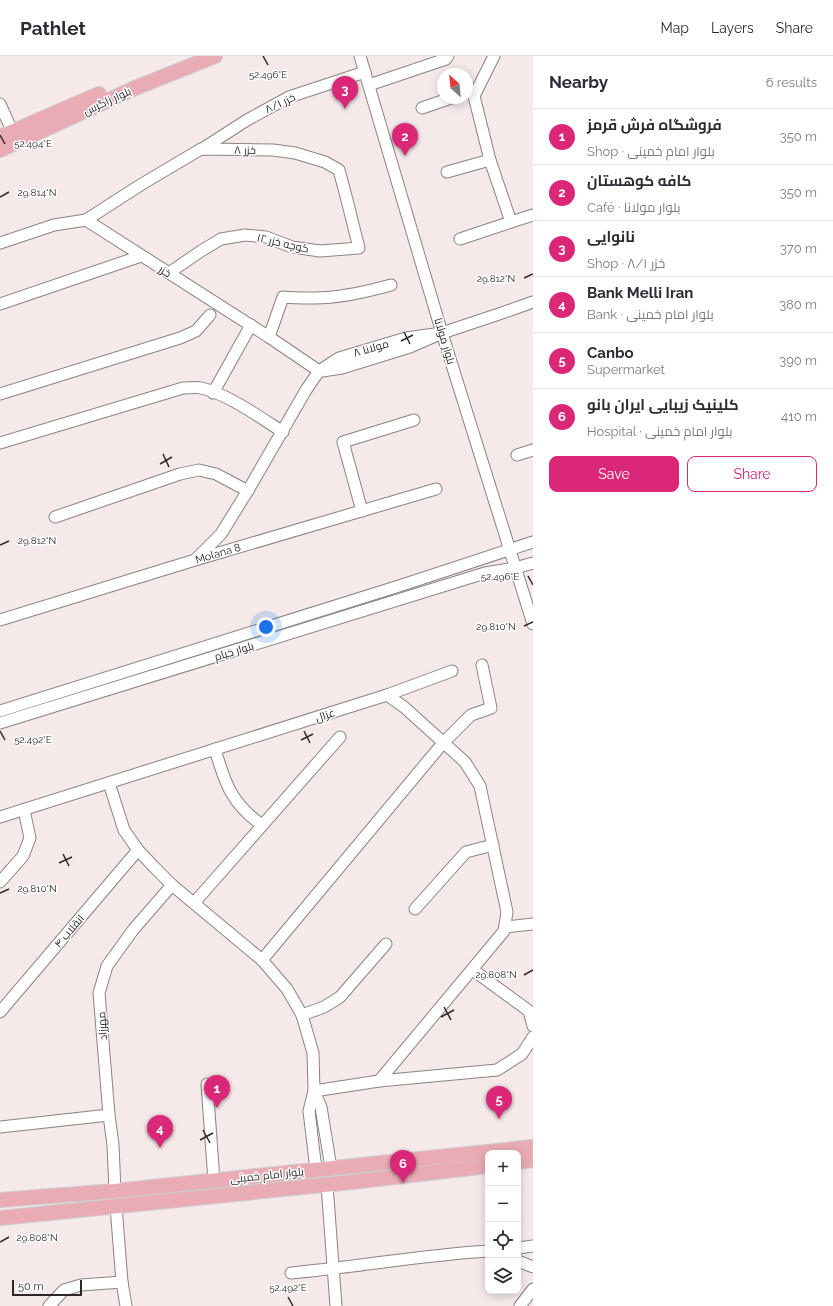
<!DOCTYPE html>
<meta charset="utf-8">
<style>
:root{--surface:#fff;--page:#f2f2f3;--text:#2b2b33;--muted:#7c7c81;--line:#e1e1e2;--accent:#db2777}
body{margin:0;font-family:Raleway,Cairo,sans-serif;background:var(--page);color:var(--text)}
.controls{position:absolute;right:12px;bottom:12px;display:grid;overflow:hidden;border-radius:8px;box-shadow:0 2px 10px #0003}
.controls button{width:36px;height:36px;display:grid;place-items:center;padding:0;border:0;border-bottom:1px solid var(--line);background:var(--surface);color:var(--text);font:20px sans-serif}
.compass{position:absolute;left:437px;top:12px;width:36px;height:36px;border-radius:50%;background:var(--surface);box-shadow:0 2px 10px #0003;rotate:333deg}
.scale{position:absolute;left:12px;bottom:10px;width:70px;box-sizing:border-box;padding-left:4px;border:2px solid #2c2828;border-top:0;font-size:11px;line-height:14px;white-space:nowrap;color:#2c2828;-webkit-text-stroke:3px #fff;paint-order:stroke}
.you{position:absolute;left:266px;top:571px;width:14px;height:14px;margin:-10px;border:3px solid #fff;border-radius:50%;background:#1a73e8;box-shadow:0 0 0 6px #1a73e833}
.badge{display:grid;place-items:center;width:26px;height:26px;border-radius:50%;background:var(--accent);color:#fff;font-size:13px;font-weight:700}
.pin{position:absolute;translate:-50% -33px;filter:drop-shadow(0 1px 2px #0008)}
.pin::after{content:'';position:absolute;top:21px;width:14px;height:12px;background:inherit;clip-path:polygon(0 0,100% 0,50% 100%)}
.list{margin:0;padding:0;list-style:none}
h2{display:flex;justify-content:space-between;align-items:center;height:52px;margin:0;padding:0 16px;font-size:17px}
h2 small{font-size:13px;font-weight:400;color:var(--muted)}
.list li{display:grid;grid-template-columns:26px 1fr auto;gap:12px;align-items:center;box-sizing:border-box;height:56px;padding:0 16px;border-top:1px solid var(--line)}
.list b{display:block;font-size:15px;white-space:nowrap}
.list p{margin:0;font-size:13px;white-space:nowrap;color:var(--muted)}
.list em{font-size:13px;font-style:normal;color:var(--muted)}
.actions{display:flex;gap:8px;padding:12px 16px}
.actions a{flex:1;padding:9px 0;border:1px solid var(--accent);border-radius:8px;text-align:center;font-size:14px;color:var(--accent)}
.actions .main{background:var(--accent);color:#fff}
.icon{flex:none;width:22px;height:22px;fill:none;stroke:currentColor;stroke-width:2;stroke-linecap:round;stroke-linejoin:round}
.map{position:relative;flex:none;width:533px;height:1250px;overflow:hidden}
header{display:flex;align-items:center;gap:24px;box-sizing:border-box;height:56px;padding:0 20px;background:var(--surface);border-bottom:1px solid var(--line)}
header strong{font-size:19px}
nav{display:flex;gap:22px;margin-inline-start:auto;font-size:14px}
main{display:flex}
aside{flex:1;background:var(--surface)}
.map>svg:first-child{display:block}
</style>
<header>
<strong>Pathlet</strong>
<nav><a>Map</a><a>Layers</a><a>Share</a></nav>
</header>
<main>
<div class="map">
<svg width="533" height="1250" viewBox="0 0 533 1250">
<rect width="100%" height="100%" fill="#f5e9ea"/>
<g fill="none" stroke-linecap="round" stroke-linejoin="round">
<defs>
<g id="minor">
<path d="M360 0 442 277 533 568"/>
<path d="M494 0 474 40 490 104 511 166 533 159"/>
<path d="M369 29 446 3 448 0"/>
<path d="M0 48 12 75"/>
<path d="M422 52 451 42"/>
<path d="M202 93 247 64 289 41 365 16"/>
<path d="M447 116 490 104"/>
<path d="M86 164 142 128 201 93 273 94 295 97 325 106 339 114 347 144 359 192 320 195 292 191 266 181 245 179 221 183 201 195 169 217"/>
<path d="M460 183 511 166"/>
<path d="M0 187 54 169 86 164 269 281 319 315"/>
<path d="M0 248 141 200"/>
<path d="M269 281 283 241C293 242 304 242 314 242 340 242 366 236 391 229"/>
<path d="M322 315 342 312 410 291 442 277 499 258 533 246"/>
<path d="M213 337 251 269"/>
<path d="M0 338 180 282 196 275 210 259"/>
<path d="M0 387 183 332C189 332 196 331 201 332 226 337 261 362 283 376"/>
<path d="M517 399 533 394"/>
<path d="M362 455 343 386 414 364"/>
<path d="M55 461 180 418 199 414 216 418 248 435"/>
<path d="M196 503 221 478 250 431 306 334 319 315 339 302 406 282 442 277"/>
<path id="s1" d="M0 564 195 504 436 433"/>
<path d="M387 639 452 615"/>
<path d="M0 655 399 530 533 486"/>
<path d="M0 667 485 517 515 512 533 507"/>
<path d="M215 693C225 728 232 748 262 769"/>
<path d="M109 727 124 774 138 794 155 812 172 829 262 904 287 933 302 959 313 997 314 1035 309 1055 316 1114"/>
<path d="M0 761 387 639 404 651 465 706 480 730 507 856 504 875 379 1025"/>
<path d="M0 826 23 800 30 782 24 754"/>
<path d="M194 847 340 681"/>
<path d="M415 853 466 796 493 789"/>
<path d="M505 871 533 868"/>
<path d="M262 904 443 687 471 659 491 652 482 609"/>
<path d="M473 914 529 955 533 970"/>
<path d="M0 956 138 794"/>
<path d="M302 959 324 951 340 941 386 888"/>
<path d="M207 1028 214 1125"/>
<path d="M314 1035 379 1025 497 1014 522 998 533 981"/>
<path d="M314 1035 321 1051 331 1112"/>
<path d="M0 1071 109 1059"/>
<path d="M327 1129 336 1250"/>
<path d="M115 1135 113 1089 109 1059 99 937 107 910 133 874 172 829"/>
<path d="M116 1150 122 1226 126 1250"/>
<path d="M518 1192 533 1190"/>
<path d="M518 1205 533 1211"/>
<path d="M291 1217C357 1211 422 1199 488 1195"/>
<path d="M49 1250 64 1234 81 1229 122 1226"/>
<path d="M520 1250 533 1233"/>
</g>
<g id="major">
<path d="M0 81 99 38"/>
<path d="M0 94 135 32 215 0"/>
<path d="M518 1106 533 1104"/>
<path d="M0 1144 115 1135 533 1091"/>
<path d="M0 1162 343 1127 488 1110"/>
</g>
</defs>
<use href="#minor" stroke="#8c8283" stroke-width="13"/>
<use href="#major" stroke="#cccbcb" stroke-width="16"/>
<use href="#minor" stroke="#fff" stroke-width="11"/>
<use href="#major" stroke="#e9acb5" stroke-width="14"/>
</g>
<path fill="none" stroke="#2c2828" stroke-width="1.5" d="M263 0 268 9M0 79 5 88M0 141 9 136M524 222 533 218M404 276 410 288M401 285 413 279M163 398 169 411M160 408 172 401M0 489 9 485M528 520 533 529M524 570 533 566M0 675 5 684M304 675 310 687M301 684 313 678M63 798 69 810M59 807 72 801M0 837 9 833M524 919 533 914M444 951 451 964M441 961 454 954M203 1074 210 1087M200 1084 213 1077M0 1186 9 1181M288 1241 293 1250"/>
<g text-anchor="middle" stroke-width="3" stroke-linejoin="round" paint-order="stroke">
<g font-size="11" fill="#2c2828" stroke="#fff">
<text transform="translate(107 45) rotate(-25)" y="4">بلوار زاگرس</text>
<text transform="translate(280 47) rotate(-26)" y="4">خزر ۸/۱</text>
<text transform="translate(245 94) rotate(1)" y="4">خزر ۸</text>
<text transform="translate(283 187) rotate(13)" y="4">کوچه خزر ۱۲</text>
<text transform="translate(165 215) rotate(32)" y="4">خزر</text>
<text transform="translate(445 285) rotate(73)" y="4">بلوار مولانا</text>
<text transform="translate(371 292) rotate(-16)" y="4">مولانا ۸</text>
<text dy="4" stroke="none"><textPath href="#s1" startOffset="228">Molana 8</textPath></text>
<text transform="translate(234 595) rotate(-17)" y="4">بلوار خیام</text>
<text transform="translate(325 659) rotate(-18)" y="4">غزال</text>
<text transform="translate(69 875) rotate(-49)" y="4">انقلاب ۴</text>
<text transform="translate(102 970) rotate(-94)" y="4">مهرزاد</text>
<text transform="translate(267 1119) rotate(-6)" y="4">بلوار امام خمینی</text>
</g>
</g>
<g font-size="10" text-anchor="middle" fill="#2c2828" stroke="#fff" stroke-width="3" stroke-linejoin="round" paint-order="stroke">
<text x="268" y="22">52.496°E</text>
<text x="33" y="91">52.494°E</text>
<text x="37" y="140">29.814°N</text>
<text x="496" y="226">29.812°N</text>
<text x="37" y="488">29.812°N</text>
<text x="500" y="524">52.496°E</text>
<text x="496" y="574">29.810°N</text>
<text x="33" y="687">52.492°E</text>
<text x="37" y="836">29.810°N</text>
<text x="496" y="922">29.808°N</text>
<text x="37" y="1185">29.808°N</text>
<text x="288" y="1235">52.492°E</text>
</g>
</svg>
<div class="controls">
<button>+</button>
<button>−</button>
<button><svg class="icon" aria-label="locate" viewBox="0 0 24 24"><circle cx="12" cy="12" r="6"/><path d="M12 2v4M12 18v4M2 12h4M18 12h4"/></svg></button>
<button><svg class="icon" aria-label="layers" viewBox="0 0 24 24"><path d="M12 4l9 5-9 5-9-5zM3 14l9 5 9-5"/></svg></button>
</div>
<svg class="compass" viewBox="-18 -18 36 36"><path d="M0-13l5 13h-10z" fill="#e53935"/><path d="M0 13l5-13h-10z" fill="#7c7c81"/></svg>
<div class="scale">50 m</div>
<div class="you"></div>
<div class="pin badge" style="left:217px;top:1052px">1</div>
<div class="pin badge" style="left:405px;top:100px">2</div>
<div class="pin badge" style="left:345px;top:53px">3</div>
<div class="pin badge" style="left:160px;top:1092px">4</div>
<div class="pin badge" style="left:499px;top:1063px">5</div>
<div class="pin badge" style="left:403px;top:1127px">6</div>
</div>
<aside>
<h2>Nearby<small>6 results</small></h2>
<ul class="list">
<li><span class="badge">1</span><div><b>فروشگاه فرش قرمز</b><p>Shop · بلوار امام خمینی</p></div><em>350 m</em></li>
<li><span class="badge">2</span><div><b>کافه کوهستان</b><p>Café · بلوار مولانا</p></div><em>350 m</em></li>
<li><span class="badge">3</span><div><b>نانوایی</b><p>Shop · خزر ۸/۱</p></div><em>370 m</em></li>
<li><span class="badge">4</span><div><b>Bank Melli Iran</b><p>Bank · بلوار امام خمینی</p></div><em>380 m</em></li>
<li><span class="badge">5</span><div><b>Canbo</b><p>Supermarket</p></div><em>390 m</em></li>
<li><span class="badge">6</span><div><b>کلینیک زیبایی ایران بانو</b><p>Hospital · بلوار امام خمینی</p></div><em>410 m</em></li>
</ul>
<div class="actions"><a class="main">Save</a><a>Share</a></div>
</aside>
</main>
